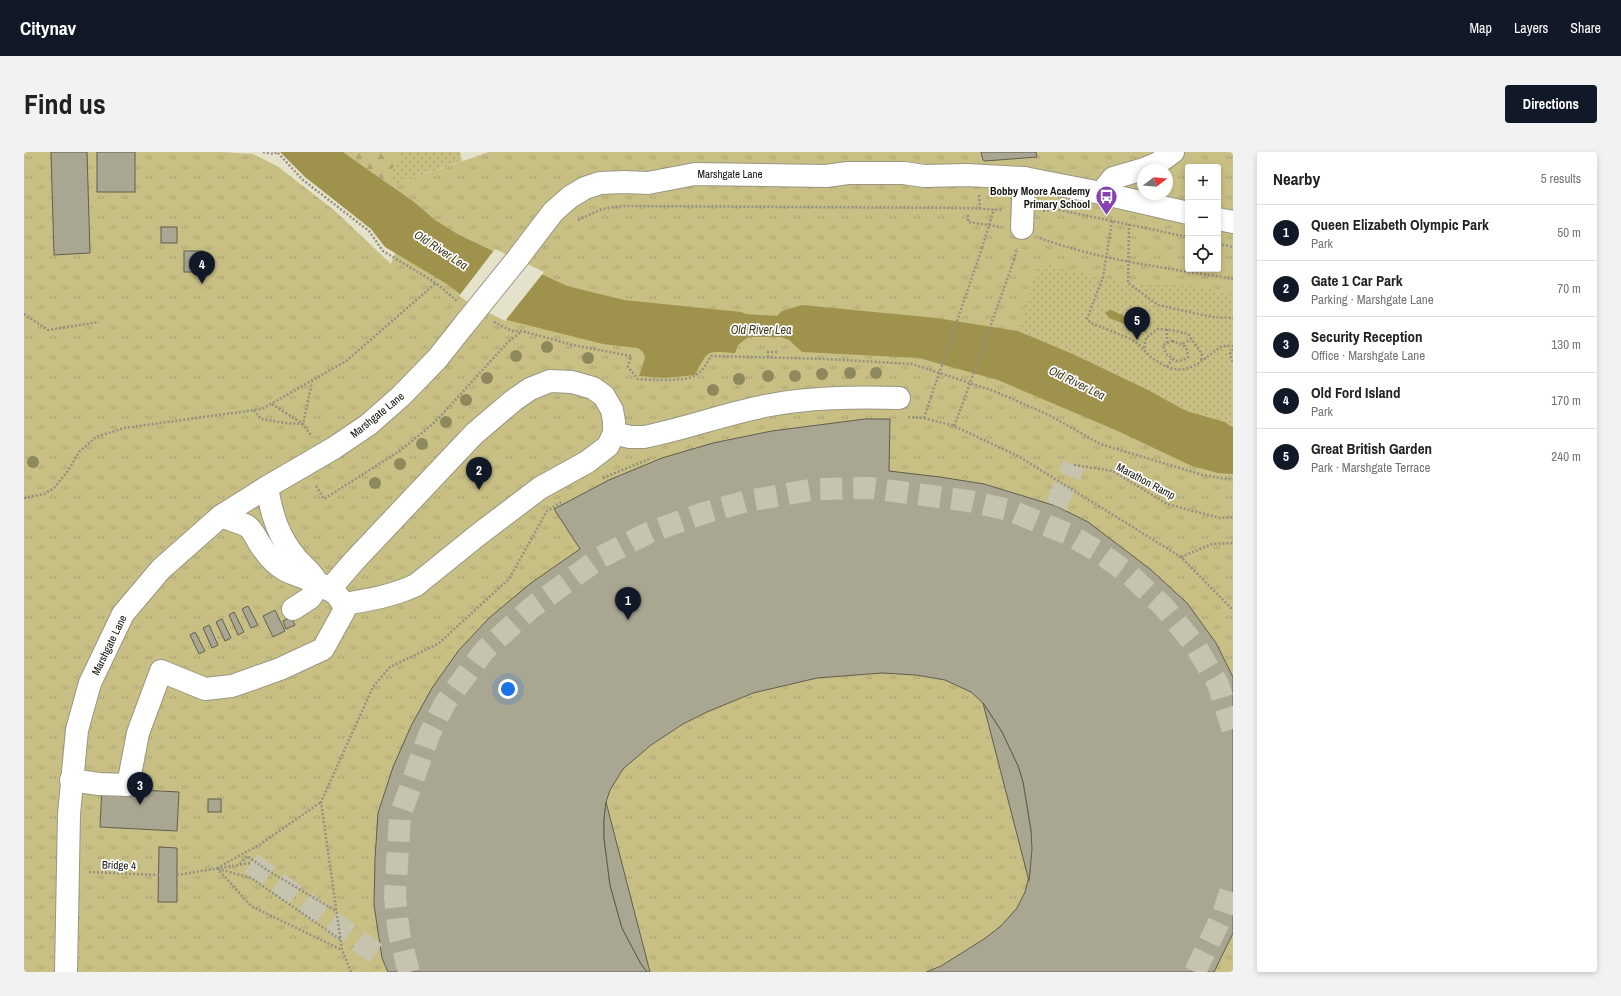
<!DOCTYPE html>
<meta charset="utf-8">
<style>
:root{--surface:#fff;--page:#f2f2f2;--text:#202124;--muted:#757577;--line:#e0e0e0;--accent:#111827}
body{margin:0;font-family:"Archivo Narrow",sans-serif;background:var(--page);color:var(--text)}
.controls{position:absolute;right:12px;top:12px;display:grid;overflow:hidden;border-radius:4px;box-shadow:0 2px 6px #0003}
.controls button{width:36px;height:36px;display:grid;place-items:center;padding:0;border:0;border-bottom:1px solid var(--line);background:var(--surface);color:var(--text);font:20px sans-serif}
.compass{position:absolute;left:1113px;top:12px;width:36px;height:36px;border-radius:50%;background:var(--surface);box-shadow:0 2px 6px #0003;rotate:74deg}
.you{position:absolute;left:484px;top:537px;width:14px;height:14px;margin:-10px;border:3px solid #fff;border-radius:50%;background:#1a73e8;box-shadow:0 0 0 6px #1a73e833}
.badge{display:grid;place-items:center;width:26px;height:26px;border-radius:50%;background:var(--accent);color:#fff;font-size:13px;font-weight:700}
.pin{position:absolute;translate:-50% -33px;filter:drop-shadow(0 1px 2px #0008)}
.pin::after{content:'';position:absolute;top:21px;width:14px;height:12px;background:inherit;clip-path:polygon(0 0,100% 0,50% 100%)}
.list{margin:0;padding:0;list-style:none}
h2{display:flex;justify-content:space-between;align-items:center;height:52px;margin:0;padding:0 16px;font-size:17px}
h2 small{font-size:13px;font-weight:400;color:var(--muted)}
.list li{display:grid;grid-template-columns:26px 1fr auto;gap:12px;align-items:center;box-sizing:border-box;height:56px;padding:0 16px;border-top:1px solid var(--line)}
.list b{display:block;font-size:15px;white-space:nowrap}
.list p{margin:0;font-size:13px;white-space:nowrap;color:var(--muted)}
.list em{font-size:13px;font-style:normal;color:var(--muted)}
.icon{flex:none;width:22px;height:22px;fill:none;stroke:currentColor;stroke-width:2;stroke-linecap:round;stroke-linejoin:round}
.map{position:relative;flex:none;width:1209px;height:820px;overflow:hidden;border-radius:4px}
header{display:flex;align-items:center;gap:24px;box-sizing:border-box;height:56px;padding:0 20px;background:var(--accent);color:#fff}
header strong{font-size:19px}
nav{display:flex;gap:22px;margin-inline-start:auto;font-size:14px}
.intro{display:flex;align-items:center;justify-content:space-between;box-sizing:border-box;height:96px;padding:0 24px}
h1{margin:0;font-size:28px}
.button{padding:10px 18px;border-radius:4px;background:var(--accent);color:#fff;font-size:14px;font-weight:700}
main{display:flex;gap:24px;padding:0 24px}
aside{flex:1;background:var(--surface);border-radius:4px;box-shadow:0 2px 6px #0003}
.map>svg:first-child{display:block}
</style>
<header>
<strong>Citynav</strong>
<nav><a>Map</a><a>Layers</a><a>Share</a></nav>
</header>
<div class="intro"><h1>Find us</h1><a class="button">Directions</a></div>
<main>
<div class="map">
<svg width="1209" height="820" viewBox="0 0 1209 820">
<defs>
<pattern id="forest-firs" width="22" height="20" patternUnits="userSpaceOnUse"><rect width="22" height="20" fill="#c8bf84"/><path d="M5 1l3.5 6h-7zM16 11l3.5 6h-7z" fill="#aba371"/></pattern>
<pattern id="park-tufts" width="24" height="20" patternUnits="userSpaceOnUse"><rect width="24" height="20" fill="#c8bf84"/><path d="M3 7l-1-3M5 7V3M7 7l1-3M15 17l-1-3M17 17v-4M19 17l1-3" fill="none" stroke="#aba371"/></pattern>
<pattern id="garden-dots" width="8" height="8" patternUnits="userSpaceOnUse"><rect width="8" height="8" fill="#c8bf84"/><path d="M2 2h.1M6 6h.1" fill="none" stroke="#aba371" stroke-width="1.8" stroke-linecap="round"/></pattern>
</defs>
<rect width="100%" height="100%" fill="#e5e2cc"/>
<path fill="url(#forest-firs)" d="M319 0H377L390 50Z"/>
<path fill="url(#park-tufts)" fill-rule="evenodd" d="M0 0H200L229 2 253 14 310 58 367 112 390 51 366 34 465 0H1209V820H0ZM1164 15H1194V117H1164ZM1119 18H1143V42H1119Z"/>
<g fill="url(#garden-dots)">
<path d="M374 0H436L438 9 366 34 369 14 377 12Z"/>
<path d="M1024 113 1104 131 1171 134 1209 142V275L1206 274 1201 270 1162 259 1124 238 1051 203 994 179 1013 116Z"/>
</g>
<g fill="#9e924c">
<path d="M256 0H319L390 50 411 68 435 83 543 134 600 148 717 160 722 162 753 164 758 159 778 153 912 166 994 179 1051 203 1124 238 1162 259 1201 270 1206 274 1209 275V322L1194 321 1168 314 1096 280 974 228 895 206 778 200 765 188 757 185H724L714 193 711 201C681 199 685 197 671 223L641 226 615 224 621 206 619 200 614 196 579 192 483 168 445 149 423 132 361 95 347 77 281 25Z"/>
<path d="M1087 158C1096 162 1120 172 1123 181L1085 166 1081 160Z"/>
</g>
<path fill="#e5e2cc" d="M471 97 520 120 481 169 444 150 435 144Z"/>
<g fill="#a9a692" stroke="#615e4c">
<path d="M27 0H63L66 101 30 103Z"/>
<rect x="73" y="0" width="38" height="40"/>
<path d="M957 0H1012L1013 5 961 9 959 8Z"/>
<rect x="137" y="75" width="16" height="16"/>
<rect x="160" y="99" width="19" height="21"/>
<path d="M841 267H866L865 319 916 325 960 332 1032 354 1064 370 1126 417 1163 451 1192 491 1209 525V781L1190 820H902L917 814 960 787 977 774 993 756 1001 740 1006 720 1007 679 999 630 994 614 978 580 959 551 947 540 921 528 892 523 858 521 793 526 729 541 683 560 659 572 627 593 599 617 586 638 582 650 580 668V686L586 733 598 776 617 812 623 820H364L358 806 350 753 351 707 354 661 369 615 387 574 408 536 435 498 465 466 507 431 556 397 530 357 585 328 638 306 689 291 748 279Z"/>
<path d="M224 454 234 473 227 476 218 457Z"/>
<path d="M251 458 261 479 249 485 239 464Z"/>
<path d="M210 460 220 480 214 483 205 463Z"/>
<path d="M267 465 271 473 262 477 259 469Z"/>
<path d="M198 467 207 486 201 489 192 470Z"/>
<path d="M185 473 194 493 188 496 179 476Z"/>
<path d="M171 480 181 499 175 502 166 483Z"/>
<path d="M959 551 978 580 994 614 999 630 1007 679 1008 697 1005 729Z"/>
<path d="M78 636 155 640 153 679 76 675Z"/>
<rect x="184" y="647" width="13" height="13"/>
<path d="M582 650 626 820H623L617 812 598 776 586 733 580 686V668Z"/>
<path d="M135 695 153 696V750H134Z"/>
</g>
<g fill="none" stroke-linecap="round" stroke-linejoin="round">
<g stroke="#c6c3af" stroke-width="22" stroke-dasharray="22 11" stroke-linecap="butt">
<path d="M1032 354 1050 313"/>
<path d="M227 711 358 806"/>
<path d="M385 820 375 782 371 745 376 664 405 583 421 551 460 499 507 456 543 430 577 405 626 380 680 361 723 349 792 337 846 336 945 349 985 358 1044 382 1075 400 1106 423 1139 454 1171 493 1194 532 1209 579"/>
<path d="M1171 820 1199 762 1209 731"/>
</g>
<defs>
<g id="minor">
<path d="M1077 41 1089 26 1120 17 1134 11 1149 0"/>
<path d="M1194 67 1209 70"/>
<path d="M998 76 1000 26"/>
<path d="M494 106 529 60 546 45 561 36 576 31 600 30 624 31 671 22 802 24 824 21H880L900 24 943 23 1000 26 1077 41 1164 61"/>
<path d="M590 281 606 285H620C661 277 700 262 741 254 785 245 831 245 875 246"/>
<path d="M243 335C248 364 254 384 272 406 279 414 286 419 291 427"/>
<path d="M305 438 331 408 450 282 490 248 506 237 526 229 548 230 569 236 580 244 588 258 590 269V281L584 294 563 310 516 336 454 383 392 433C369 444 344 448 320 452"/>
<path d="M269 457 286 446 296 432"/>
<path d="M47 628 75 632 104 633 114 581 137 519 181 537 208 534 256 517 299 497 320 459C320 434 278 427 261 418 250 412 240 399 234 389 231 384 228 377 223 374 216 370 206 368 197 364"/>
<path d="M42 820 45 662 53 578 66 531 99 462 137 417 197 364 243 335 310 296 344 273 377 244 413 207 440 173"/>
</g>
</defs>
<use href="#minor" stroke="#999682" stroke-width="24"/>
<g stroke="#939180" stroke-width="2.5" stroke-dasharray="2 2" stroke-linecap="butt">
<path d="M239 0 250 2 253 0 279 28 345 79 359 99 412 131 433 149"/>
<path d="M955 43 956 56"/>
<path d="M1019 59 1031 57 1164 85"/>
<path d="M944 63V70L977 75"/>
<path d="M554 68 578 57 598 54 944 56 979 58"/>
<path d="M1088 69 1079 125 1063 167 1067 171C1081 177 1097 182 1110 189 1119 195 1123 203 1131 208 1160 229 1174 211 1198 194H1209"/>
<path d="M1105 72 1104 131 1134 153 1188 165 1209 166"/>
<path d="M1016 86C1078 109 1145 116 1209 127"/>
<path d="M1194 92 1209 95"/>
<path d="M958 96 970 57"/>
<path d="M990 108 993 96"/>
<path d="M0 162 24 178 75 170"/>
<path d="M470 170 488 179H498L549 193 607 204 604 215 614 227C626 228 662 230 672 223 679 219 683 211 687 204L802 207 888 212 970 239 1025 263 1076 292 1179 323 1209 328"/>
<path d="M1143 177V191"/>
<path d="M1148 189C1158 192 1164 194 1164 205L1159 208 1152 209 1142 202 1139 193Z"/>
<path d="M1159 192 1167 187"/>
<path d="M1120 196 1122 186 1134 177 1148 178 1164 182 1178 202 1177 209"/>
<path d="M1209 197 1206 202 1209 211"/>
<path d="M744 205V200H755"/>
<path d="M1143 215 1148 207"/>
<path d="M248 252 279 272 288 285"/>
<path d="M230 258 237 267 261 271 279 272 288 230"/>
<path d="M884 265 900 266 930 274 994 304 1157 405 1209 458"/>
<path d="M900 266 907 245"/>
<path d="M930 274 937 256"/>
<path d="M1050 313 1089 319 1143 352 1196 366 1209 365"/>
<path d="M579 326 625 307"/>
<path d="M292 334 300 347 377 298 399 280 412 269 484 190 497 180"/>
<path d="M0 346 20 342 30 336 44 319 55 300 72 285 100 276 238 257 322 209 412 131"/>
<path d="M1157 405 1188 392 1209 391"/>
<path d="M216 712 223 704 243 718 312 759"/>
<path d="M193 716 227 754 318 798"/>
<path d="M193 716 235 693 297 650"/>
<path d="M194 717 227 726 317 788"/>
<path d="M65 720 135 723"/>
<path d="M153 723 227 711"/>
<path d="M327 820 318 798 297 650 349 535 366 515 414 492 485 427 523 359 537 350"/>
</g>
<use href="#minor" stroke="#fff" stroke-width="22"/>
<defs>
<path id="minor-bridge" d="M440 173 494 106"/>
</defs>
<use href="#minor-bridge" stroke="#999682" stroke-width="24" stroke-linecap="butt"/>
<g stroke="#939180" stroke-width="2.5" stroke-dasharray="2 2" stroke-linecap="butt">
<path d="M907 245 958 96"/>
<path d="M937 256 990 108"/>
</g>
<use href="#minor-bridge" stroke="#fff" stroke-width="22"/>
</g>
<g fill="#8e885d">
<circle cx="523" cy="195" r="6"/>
<circle cx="492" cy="204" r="6"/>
<circle cx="564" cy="206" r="6"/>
<circle cx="826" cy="221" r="6"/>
<circle cx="852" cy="221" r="6"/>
<circle cx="798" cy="222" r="6"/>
<circle cx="744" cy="224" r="6"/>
<circle cx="771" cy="224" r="6"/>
<circle cx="463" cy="226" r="6"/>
<circle cx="715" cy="227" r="6"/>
<circle cx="689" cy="238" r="6"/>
<circle cx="442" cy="248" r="6"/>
<circle cx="422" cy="270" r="6"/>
<circle cx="398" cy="292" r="6"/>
<circle cx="9" cy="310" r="6"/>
<circle cx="376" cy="312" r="6"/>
<circle cx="351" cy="331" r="6"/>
</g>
<defs>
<symbol id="bus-pin" viewBox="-11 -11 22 30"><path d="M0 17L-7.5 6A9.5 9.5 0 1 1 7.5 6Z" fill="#8841b3" stroke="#fff"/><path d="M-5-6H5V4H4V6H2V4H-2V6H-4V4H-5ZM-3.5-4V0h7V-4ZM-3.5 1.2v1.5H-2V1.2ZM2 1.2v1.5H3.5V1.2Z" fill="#fff"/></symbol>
</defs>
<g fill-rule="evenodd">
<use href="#bus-pin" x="1070" y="32" width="25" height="34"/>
</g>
<g text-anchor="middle" stroke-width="3.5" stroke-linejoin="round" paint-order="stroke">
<g font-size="11" fill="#14130b" stroke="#fff">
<text x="706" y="26">Marshgate Lane</text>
<text transform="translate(353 263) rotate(-39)" y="4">Marshgate Lane</text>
<text transform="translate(1122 329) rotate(28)" y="4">Marathon Ramp</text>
<text transform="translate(85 493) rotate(-64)" y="4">Marshgate Lane</text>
<text transform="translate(95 713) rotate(2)" y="4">Bridge 4</text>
</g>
<g font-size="11" font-weight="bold" fill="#14130b" stroke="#fff" text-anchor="end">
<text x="1066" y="43">Bobby Moore Academy<tspan x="1066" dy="13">Primary School</tspan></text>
</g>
<g font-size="12" font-style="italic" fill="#3d3818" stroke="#fff">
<text transform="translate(417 98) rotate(33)" y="4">Old River Lea</text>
<text x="737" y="182">Old River Lea</text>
<text transform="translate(1053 231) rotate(26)" y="4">Old River Lea</text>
</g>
</g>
</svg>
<div class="controls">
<button>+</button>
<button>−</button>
<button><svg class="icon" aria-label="locate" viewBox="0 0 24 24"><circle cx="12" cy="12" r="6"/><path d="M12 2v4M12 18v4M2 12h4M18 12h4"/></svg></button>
</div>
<svg class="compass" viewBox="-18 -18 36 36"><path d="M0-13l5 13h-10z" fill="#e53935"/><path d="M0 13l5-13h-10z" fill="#757577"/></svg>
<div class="you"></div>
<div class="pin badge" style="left:604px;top:468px">1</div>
<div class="pin badge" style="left:455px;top:338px">2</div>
<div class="pin badge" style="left:116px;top:653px">3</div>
<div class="pin badge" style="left:178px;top:132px">4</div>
<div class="pin badge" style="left:1113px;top:188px">5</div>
</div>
<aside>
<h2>Nearby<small>5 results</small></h2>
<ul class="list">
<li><span class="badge">1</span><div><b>Queen Elizabeth Olympic Park</b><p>Park</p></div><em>50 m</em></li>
<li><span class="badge">2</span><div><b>Gate 1 Car Park</b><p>Parking · Marshgate Lane</p></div><em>70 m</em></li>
<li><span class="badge">3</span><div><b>Security Reception</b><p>Office · Marshgate Lane</p></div><em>130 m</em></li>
<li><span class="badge">4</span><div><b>Old Ford Island</b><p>Park</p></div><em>170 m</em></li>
<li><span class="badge">5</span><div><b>Great British Garden</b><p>Park · Marshgate Terrace</p></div><em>240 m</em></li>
</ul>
</aside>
</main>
